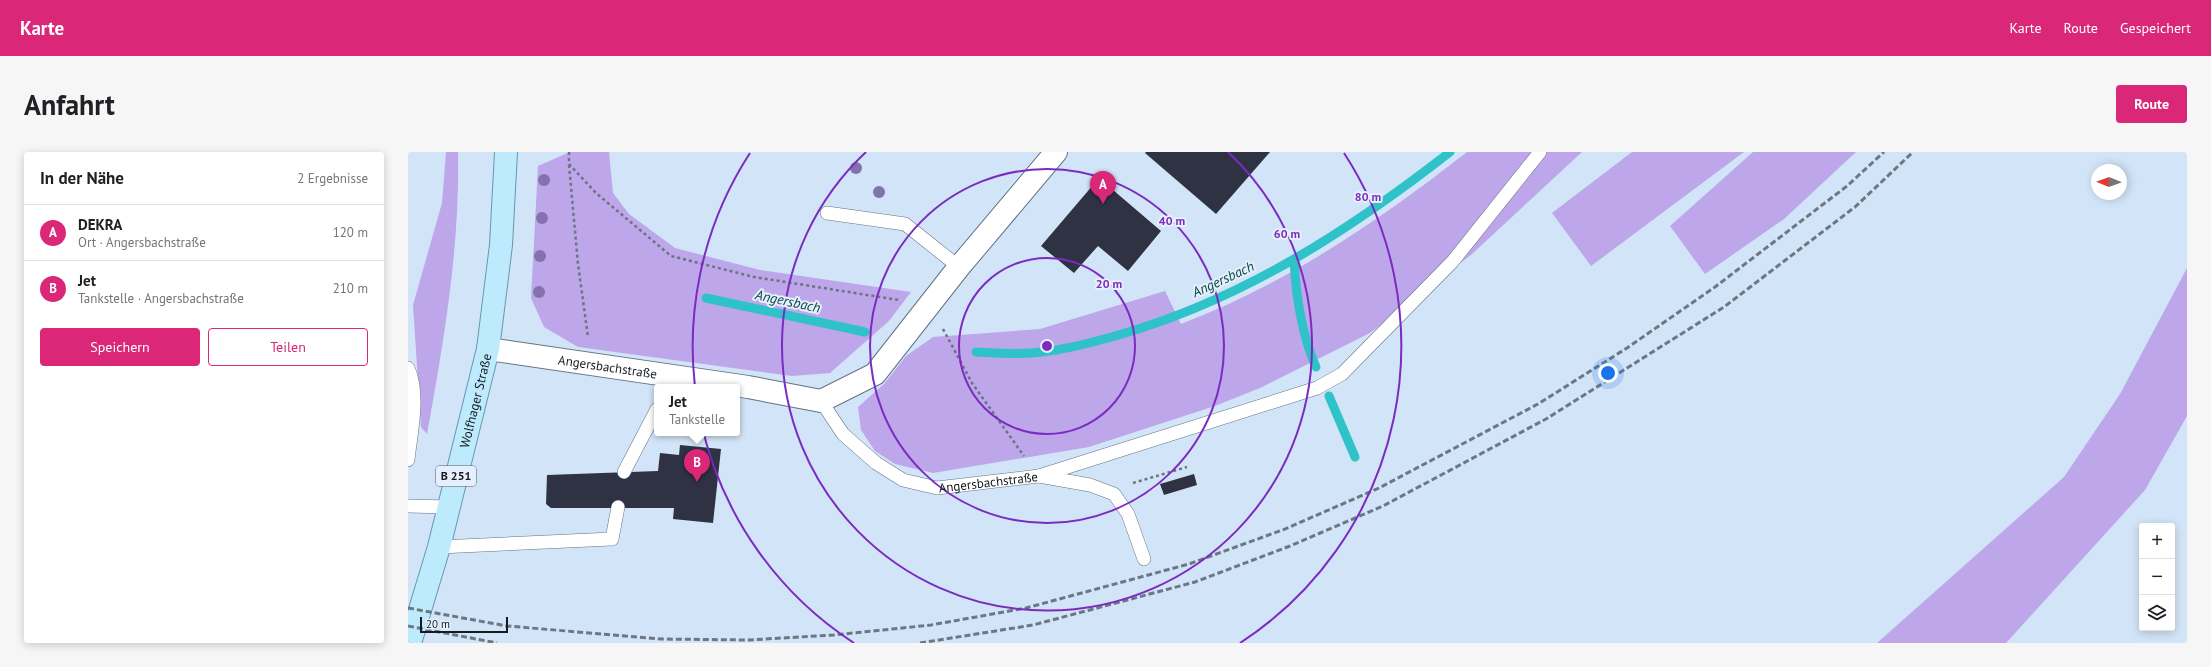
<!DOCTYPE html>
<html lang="de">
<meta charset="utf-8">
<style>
:root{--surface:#fff;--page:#f6f6f6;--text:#202124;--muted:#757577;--line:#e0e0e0;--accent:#db2777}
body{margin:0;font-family:"PT Sans",sans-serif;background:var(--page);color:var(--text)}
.controls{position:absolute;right:12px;bottom:12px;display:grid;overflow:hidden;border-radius:4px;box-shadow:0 2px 10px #0003}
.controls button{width:36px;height:36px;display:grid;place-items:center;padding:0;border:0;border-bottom:1px solid var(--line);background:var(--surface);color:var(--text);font:20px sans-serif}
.compass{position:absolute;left:1683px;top:12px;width:36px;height:36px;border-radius:50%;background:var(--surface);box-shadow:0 2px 10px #0003;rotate:271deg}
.scale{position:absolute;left:12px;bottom:10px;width:88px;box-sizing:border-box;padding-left:4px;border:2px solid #141a20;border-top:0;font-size:11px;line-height:14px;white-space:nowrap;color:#141a20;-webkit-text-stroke:3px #e6f0fc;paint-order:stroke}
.you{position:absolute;left:1200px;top:221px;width:14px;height:14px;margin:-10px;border:3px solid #fff;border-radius:50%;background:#1a73e8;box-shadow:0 0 0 6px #1a73e833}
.badge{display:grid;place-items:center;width:26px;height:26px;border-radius:50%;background:var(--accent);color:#fff;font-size:13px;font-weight:700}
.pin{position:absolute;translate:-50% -33px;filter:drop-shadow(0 1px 2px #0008)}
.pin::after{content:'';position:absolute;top:21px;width:14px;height:12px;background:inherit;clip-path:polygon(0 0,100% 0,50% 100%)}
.popup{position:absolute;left:246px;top:232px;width:86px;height:52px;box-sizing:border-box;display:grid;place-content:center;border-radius:4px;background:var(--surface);filter:drop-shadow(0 1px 3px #0005);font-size:13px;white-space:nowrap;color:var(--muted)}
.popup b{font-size:15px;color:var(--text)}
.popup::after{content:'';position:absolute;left:50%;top:100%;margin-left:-8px;border:8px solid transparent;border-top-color:var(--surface)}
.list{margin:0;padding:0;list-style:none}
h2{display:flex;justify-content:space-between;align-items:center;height:52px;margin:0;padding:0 16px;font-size:17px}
h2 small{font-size:13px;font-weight:400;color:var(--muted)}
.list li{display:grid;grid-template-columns:26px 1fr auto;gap:12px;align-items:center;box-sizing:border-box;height:56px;padding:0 16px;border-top:1px solid var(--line)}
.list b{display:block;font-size:15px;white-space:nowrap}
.list p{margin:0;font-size:13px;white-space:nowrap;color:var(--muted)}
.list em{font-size:13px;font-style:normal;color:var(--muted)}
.actions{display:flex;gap:8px;padding:12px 16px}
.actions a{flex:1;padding:9px 0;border:1px solid var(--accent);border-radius:4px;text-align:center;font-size:14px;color:var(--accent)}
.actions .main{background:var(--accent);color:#fff}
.icon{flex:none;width:22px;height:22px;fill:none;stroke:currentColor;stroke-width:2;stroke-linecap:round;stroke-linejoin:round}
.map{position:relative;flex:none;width:1779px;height:491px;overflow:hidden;border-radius:4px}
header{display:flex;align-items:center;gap:24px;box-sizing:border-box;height:56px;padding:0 20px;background:var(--accent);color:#fff}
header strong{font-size:19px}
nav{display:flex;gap:22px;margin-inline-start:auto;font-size:14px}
.intro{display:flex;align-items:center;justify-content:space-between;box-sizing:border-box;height:96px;padding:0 24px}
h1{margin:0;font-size:28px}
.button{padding:10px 18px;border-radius:4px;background:var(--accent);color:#fff;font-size:14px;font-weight:700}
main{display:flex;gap:24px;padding:0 24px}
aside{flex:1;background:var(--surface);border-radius:4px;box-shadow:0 2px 10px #0003}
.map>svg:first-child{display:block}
</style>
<header>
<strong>Karte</strong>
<nav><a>Karte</a><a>Route</a><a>Gespeichert</a></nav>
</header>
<div class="intro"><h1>Anfahrt</h1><a class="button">Route</a></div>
<main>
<aside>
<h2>In der Nähe<small>2 Ergebnisse</small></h2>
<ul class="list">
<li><span class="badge">A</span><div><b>DEKRA</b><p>Ort · Angersbachstraße</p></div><em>120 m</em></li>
<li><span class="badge">B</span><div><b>Jet</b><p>Tankstelle · Angersbachstraße</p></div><em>210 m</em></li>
</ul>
<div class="actions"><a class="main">Speichern</a><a>Teilen</a></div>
</aside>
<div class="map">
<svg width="1779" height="491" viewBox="0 0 1779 491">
<rect width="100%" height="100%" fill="#d2e4f7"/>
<g fill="#bda6e9">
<path d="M38 0H50C52 95 36 188 19 282L13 275 5 153 34 51Z"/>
<path d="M162 0H201L205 41 221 62 267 96 352 118 503 140 481 169 422 221 384 224 170 195 136 175 123 146 130 14Z"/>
<path d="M1059 0H1174L1064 102 962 181 852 236 807 254 681 295 525 321 487 312 467 299 453 278 450 255 476 232 498 204 525 185 632 177 757 139 773 172C880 131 969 70 1059 0Z"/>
<path d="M1224 0H1336L1183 114 1144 61Z"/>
<path d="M1345 0H1448L1376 67 1297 122 1262 74Z"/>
<path d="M1779 116V264L1737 338 1598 491H1469L1656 325 1712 242Z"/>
</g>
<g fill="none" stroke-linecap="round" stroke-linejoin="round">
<g stroke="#2fc2c9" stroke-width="9">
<path d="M886 108C888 145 893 181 908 215"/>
<path d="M298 146 457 180"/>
<path d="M568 200C592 201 617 203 641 199 665 196 690 189 714 182 837 146 942 78 1042 0"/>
<path d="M921 244 947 305"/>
</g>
</g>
<g fill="#2e3243">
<path d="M738 0H862L808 62 737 1Z"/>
<path d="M691 26 753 79 720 119 690 94 666 121 633 94Z"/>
<path d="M272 293 313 297 305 371 265 367 266 356H143L138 352 139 323 250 319 252 301 271 303Z"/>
<path d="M786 322 789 333 756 343 752 332Z"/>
</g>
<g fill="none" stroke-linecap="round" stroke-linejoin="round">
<defs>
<g id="service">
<path d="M419 61 497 72 551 115"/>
<path d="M0 216C12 243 3 279 0 308"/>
<path id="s1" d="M413 249 435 282 468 311 495 328 529 336 631 324 682 333 706 342 720 362 736 407"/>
<path d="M216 320 249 257"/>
<path d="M631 324 909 236 934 222 1045 109 1132 0"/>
<path d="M0 354 41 355"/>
<path d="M31 395 204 387 210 355"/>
</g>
<g id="minor">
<path id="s2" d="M80 197 340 235 413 249 467 222 551 115 648 0"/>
</g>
<g id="primary">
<path id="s3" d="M2 491 31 395 80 197 93 93 98 0"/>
</g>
</defs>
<use href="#service" stroke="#637283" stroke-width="14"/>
<use href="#minor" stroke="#637283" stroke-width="24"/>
<use href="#primary" stroke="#6599af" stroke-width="24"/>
<g stroke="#6a7581" stroke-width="2.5" stroke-dasharray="3 3" stroke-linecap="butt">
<path d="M161 0V12L188 41 263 104 346 125 491 148"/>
<path d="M161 13 170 112 180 185"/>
<path d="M535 177 564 231 616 304"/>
<path d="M725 331 779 315"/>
</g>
<use href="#service" stroke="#fff" stroke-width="13"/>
<use href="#minor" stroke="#fff" stroke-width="22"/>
<use href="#primary" stroke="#bdebfd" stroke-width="22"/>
<g stroke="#6c7783" stroke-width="3" stroke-dasharray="6 3" stroke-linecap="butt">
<path d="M0 456 99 474 254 487 340 488 426 483 523 473 618 456 781 412 877 377 971 336 1130 252 1219 196 1307 135 1439 34 1476 0"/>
<path d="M0 474 89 491"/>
<path d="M512 491 625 473 787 430 882 394 975 354 1138 267 1316 155 1447 55 1505 0"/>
</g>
</g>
<g fill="#8372ae">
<circle cx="448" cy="16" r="6"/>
<circle cx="136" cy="28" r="6"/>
<circle cx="471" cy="40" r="6"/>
<circle cx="134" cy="66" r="6"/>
<circle cx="132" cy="104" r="6"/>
<circle cx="131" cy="140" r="6"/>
</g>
<g fill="none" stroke="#7b2cbf" stroke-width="2">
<circle cx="639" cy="194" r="88"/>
<circle cx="639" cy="194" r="177"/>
<path d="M820 0A265 265 0 1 1 458 0"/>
<path d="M446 491A354 354 0 0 1 342 1M936 1A354 354 0 0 1 832 491"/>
</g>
<g text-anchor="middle" stroke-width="4" stroke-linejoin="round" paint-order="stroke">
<rect fill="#e6f0fc" stroke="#535a62" stroke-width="1" x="28" y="314" width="40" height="20" rx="3"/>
<g font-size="12" font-weight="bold" fill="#141a20">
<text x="48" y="328">B 251</text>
</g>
<g font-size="13" fill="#141a20" stroke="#e6f0fc">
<text dy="5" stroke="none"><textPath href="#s2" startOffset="121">Angersbachstraße</textPath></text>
<text dy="5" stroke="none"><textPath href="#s3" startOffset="251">Wolfhager Straße</textPath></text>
<text dy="5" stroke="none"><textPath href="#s1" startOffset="202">Angersbachstraße</textPath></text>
</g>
<g font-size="14" font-style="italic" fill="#07474a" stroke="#e6f0fc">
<text transform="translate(815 127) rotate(-25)" y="5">Angersbach</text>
<text transform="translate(380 149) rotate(12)" y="5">Angersbach</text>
</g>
</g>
<circle cx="639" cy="194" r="6" fill="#7b2cbf" stroke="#e6f0fc" stroke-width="2"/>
<g font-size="12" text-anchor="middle" font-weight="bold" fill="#7b2cbf" stroke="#e6f0fc" stroke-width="4" stroke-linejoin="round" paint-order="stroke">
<text x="960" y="49">80 m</text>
<text x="764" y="73">40 m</text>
<text x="879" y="86">60 m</text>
<text x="701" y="136">20 m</text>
</g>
</svg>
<div class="controls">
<button>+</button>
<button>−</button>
<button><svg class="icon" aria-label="layers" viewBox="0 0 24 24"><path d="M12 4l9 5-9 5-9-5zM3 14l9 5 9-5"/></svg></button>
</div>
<svg class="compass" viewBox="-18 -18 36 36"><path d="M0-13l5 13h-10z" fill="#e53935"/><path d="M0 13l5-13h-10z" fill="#757577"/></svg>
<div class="scale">20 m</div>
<div class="you"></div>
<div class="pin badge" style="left:695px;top:52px">A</div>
<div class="pin badge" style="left:289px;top:330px">B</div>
<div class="popup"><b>Jet</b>Tankstelle</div>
</div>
</main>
